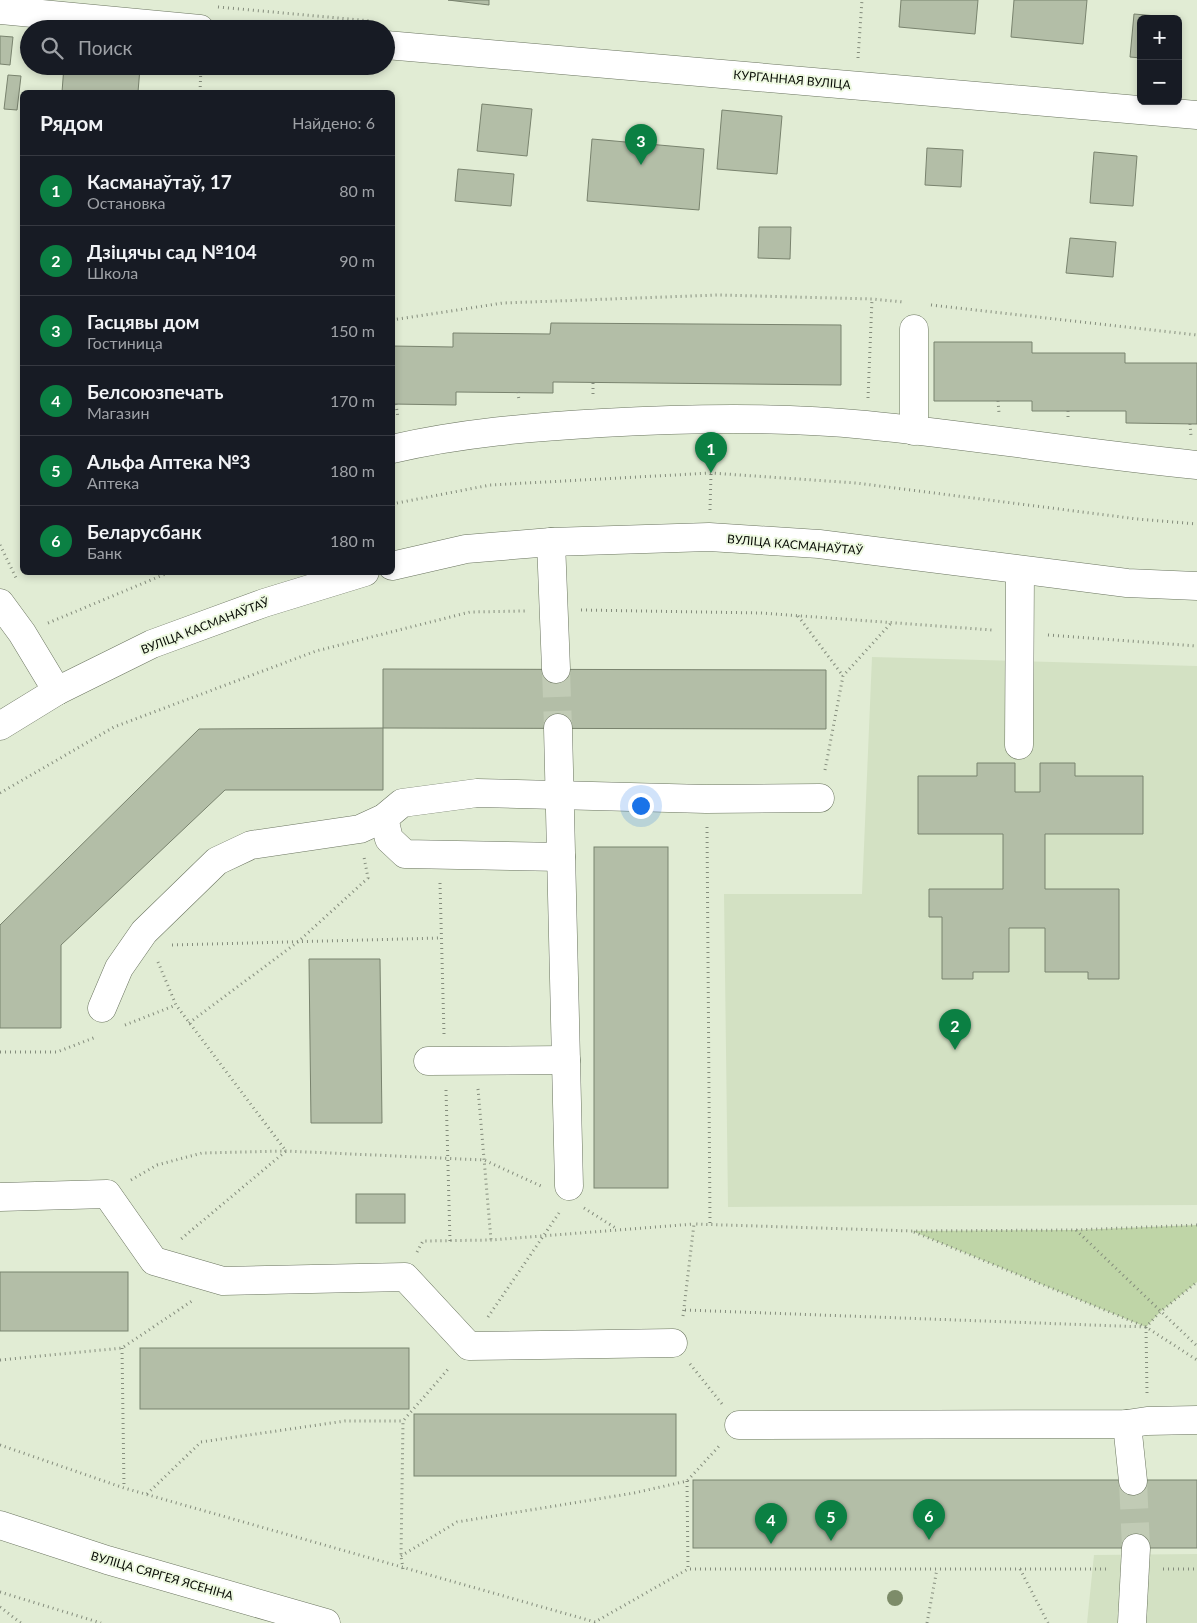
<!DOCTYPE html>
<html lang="ru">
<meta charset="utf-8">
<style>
:root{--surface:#171b24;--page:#20242c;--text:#f1f3f6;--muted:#9ea1a6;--line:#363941;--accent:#0b8043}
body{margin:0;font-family:Lato,sans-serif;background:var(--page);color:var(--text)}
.controls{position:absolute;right:15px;top:15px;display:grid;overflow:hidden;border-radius:8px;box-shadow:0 2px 8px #0003}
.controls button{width:45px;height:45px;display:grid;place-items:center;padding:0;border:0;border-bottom:1px solid var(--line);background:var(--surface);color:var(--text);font:25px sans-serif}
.you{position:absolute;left:640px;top:805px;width:18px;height:18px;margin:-12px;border:4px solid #fff;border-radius:50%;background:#1a73e8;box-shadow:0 0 0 8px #1a73e833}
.badge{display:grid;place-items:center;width:32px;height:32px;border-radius:50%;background:var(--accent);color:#fff;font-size:16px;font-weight:700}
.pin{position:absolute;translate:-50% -41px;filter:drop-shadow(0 1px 2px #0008)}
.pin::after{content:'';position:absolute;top:26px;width:18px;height:15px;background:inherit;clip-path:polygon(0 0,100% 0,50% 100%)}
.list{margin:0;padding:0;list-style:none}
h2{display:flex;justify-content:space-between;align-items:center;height:65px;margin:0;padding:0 20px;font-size:21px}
h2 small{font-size:16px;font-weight:400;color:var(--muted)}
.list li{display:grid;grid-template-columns:32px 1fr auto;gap:15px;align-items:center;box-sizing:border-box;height:70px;padding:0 20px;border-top:1px solid var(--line)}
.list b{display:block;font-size:19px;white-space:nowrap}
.list p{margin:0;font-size:16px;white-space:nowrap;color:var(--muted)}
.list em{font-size:16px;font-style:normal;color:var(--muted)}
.icon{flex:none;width:28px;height:28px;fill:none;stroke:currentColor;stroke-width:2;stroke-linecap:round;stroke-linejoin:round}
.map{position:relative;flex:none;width:1197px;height:1623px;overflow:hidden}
.search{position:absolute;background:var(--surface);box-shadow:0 2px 8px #0003;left:20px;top:20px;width:375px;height:55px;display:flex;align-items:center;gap:12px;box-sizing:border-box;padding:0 18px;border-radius:28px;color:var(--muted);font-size:19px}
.panel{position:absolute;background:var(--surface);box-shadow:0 2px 8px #0003;left:20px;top:90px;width:375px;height:485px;border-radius:8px}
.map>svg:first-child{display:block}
</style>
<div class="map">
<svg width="1197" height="1623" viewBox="0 0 1197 1623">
<rect width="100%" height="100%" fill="#e1ecd4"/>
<g fill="#d3e1c3">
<path d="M872 657 1197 666V1205L728 1207 724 894H862Z"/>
<path d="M1197 1554V1623H1087L1094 1555Z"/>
</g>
<path fill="#bfd5a7" d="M1197 1225V1282L1160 1312 1146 1327 912 1231 1076 1230Z"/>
<g fill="#b3bea7" stroke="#79836e">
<path d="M448 0H489V5Z"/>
<path d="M901 0H978L975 34 899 27Z"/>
<path d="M1014 0H1087L1083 44 1011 37Z"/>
<path d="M1134 14 1179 18 1178 20 1141 19V58L1130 57Z"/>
<path d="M0 36 13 37 10 65 0 64Z"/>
<path d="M64 66 140 68 138 92H62Z"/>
<path d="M8 75 21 76 17 110 4 109Z"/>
<path d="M482 104 532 109 527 156 477 151Z"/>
<path d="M722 110 782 116 777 174 717 169Z"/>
<path d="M592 139 704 149 699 210 587 201Z"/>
<path d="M927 148 963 150 961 187 925 185Z"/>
<path d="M1094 152 1137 156 1133 206 1090 203Z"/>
<path d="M458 169 514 174 511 206 455 201Z"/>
<path d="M759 227H791L790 259 758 258Z"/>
<path d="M1070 238 1116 242 1113 277 1066 273Z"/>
<path d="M551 323 841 325V385L553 382V393L456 392V405L392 404V346L453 347V333L550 334Z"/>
<path d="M934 342H1032V353H1125V363H1197V424L1126 423V411H1032V401H934Z"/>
<path d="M383 669 826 670V729L383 728Z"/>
<path d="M383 728V790H225L61 945V1028H0V925L199 729Z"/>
<path d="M977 763H1015V792H1040V763H1075V776H1143V834H1045V889H1119V979H1088V972H1045V928H1009V972H973V979H942V917H929V889H1003V834H918V776H977Z"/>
<rect x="594" y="847" width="74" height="341"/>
<path d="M309 959H380L382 1123H311Z"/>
<rect x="356" y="1194" width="49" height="29"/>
<rect x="0" y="1272" width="128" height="59"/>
<rect x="140" y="1348" width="269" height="61"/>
<rect x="414" y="1414" width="262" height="62"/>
<rect x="693" y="1480" width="504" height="68"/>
</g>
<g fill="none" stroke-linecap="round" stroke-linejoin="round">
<g stroke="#c1cbb5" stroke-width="28" stroke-dasharray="28 14" stroke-linecap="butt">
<path d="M556 669 558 728"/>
<path d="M1133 1481 1136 1548"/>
</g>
<defs>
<g id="minor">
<path d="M0 10 200 29"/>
<path d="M386 45 1197 115"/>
<path d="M914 431V329"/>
<path d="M392 449C461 433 532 427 602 423 689 418 779 416 866 425 977 436 1086 454 1197 465"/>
<path d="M551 542 556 669"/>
<path d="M392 566 466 549 551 542 709 537 819 544 1127 583 1197 586"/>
<path d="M0 603 22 633 57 691"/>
<path d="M0 726 57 691 152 644 264 603 365 572"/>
<path d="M558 728 569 1186"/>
<path d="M1019 745 1020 571"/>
<path d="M384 818 389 839 405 854 561 857"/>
<path d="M102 1008 119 968 144 932 217 861 251 845 360 829 384 818 402 803 477 793 706 799 820 798"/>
<path d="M428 1061 566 1060"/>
<path d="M0 1197 107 1194 154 1261 223 1281 405 1277 469 1346 673 1343"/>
<path d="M1127 1424 1133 1481"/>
<path d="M739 1425 1127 1424 1147 1421 1197 1420"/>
<path d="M1132 1623 1136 1548"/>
</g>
<path id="major" d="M0 1525 107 1560 326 1623"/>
</defs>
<use href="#minor" stroke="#6a745f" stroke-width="29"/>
<use href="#major" stroke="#6a745f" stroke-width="29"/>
<g stroke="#848c7c" stroke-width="3" stroke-dasharray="1 4" stroke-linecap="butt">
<path d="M218 7 371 21"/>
<path d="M858 58 862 0"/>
<path d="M200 92 201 66"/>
<path d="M931 305 1197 335"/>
<path d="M392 320 503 303 718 295 872 299 903 302"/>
<path d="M593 383V397"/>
<path d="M518 392 519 401"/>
<path d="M868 398 872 299"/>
<path d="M998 401 999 413"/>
<path d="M396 404 398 418"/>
<path d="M1068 411V421"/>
<path d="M1190 424 1191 436"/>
<path d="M392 504 490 485 711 473 856 483 1137 519 1197 524"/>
<path d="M710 510 711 473"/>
<path d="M0 545 16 578"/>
<path d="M581 610 761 613 992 630"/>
<path d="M798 616 843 676"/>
<path d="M48 623 170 572"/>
<path d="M1048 635 1197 646"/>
<path d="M825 770 843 676 892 622"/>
<path d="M0 793 114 727 316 651 470 612 525 611"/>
<path d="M707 827 710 1224"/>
<path d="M440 883 444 1034"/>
<path d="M172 945 441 938"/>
<path d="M158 962 176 1005 286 1151 181 1239"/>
<path d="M189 1023 299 941 368 878 364 857"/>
<path d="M125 1025 176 1005"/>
<path d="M0 1052H57L96 1037"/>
<path d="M478 1089 491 1240"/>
<path d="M446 1090 450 1242"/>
<path d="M131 1180 157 1165 202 1153 286 1151 484 1160 541 1186"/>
<path d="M584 1208 617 1229"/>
<path d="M1076 1230 1197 1346"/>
<path d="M914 1232 1146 1327 1160 1312 1197 1282"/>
<path d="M417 1252 423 1241 491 1240 694 1224"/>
<path d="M685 1310 1146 1327 1197 1360"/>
<path d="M683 1316 694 1224 912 1231 1076 1230 1197 1225"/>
<path d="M488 1317 559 1213"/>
<path d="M1146 1327 1147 1393"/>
<path d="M122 1348 124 1488"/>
<path d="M0 1360 122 1348 192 1301"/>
<path d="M690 1364 722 1404"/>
<path d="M0 1445 124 1488 595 1622 688 1569H1106"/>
<path d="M687 1481 688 1569"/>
<path d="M147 1494 201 1442 345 1421H403"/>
<path d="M401 1556 457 1522 634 1493 687 1481 721 1444"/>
<path d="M403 1569 401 1556 403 1421 450 1367"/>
<path d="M1020 1569 1048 1623"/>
<path d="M1163 1569H1197"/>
<path d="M0 1592 101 1623"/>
<path d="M0 1607 21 1623"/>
<path d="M927 1623 937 1569"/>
</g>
<use href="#minor" stroke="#fff" stroke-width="28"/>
<use href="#major" stroke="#fff" stroke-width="28"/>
</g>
<circle fill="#7d8c69" cx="895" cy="1598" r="8"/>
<g text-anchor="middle" stroke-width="4" stroke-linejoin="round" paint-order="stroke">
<g font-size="12" fill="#090d06" stroke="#eef9e1">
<text transform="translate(792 80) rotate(5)" y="4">КУРГАННАЯ ВУЛІЦА</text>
<text transform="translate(795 545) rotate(5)" y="4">ВУЛІЦА КАСМАНАЎТАЎ</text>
<text transform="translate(205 626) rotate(-21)" y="4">ВУЛІЦА КАСМАНАЎТАЎ</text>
<text transform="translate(162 1576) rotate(16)" y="4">ВУЛІЦА СЯРГЕЯ ЯСЕНІНА</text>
</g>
</g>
</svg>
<div class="controls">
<button>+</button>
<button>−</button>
</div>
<div class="you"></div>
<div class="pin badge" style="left:711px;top:473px">1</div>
<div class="pin badge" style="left:955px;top:1050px">2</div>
<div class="pin badge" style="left:641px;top:165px">3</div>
<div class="pin badge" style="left:771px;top:1544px">4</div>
<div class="pin badge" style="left:831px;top:1541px">5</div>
<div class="pin badge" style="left:929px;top:1540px">6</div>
<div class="search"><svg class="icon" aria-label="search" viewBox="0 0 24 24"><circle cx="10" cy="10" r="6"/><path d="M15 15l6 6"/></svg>Поиск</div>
<section class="panel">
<h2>Рядом<small>Найдено: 6</small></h2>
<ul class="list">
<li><span class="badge">1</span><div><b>Касманаўтаў, 17</b><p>Остановка</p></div><em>80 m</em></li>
<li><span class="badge">2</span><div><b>Дзіцячы сад №104</b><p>Школа</p></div><em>90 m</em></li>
<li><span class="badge">3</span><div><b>Гасцявы дом</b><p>Гостиница</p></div><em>150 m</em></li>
<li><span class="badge">4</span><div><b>Белсоюзпечать</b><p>Магазин</p></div><em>170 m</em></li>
<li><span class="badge">5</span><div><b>Альфа Аптека №3</b><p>Аптека</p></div><em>180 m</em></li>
<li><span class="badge">6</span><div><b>Беларусбанк</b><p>Банк</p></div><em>180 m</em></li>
</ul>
</section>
</div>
